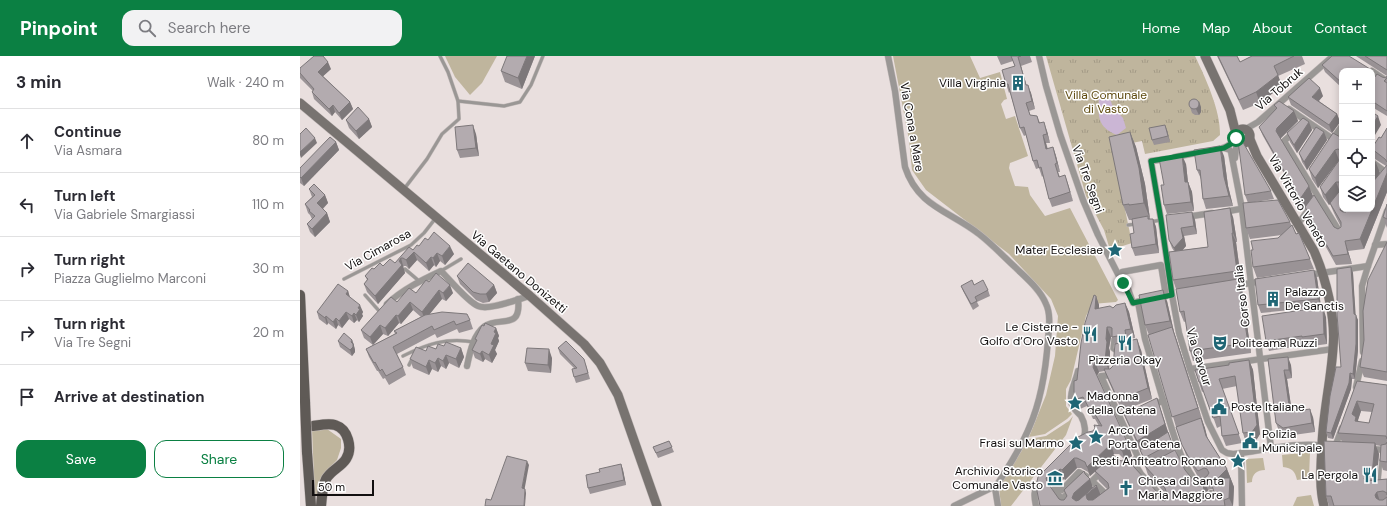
<!DOCTYPE html>
<meta charset="utf-8">
<style>
:root{--surface:#fff;--page:#f2f2f3;--text:#2b2b33;--muted:#7c7c81;--line:#e1e1e2;--accent:#0b8043}
body{margin:0;font-family:"DM Sans",sans-serif;background:var(--page);color:var(--text)}
.controls{position:absolute;right:12px;top:12px;display:grid;overflow:hidden;border-radius:8px;box-shadow:0 2px 10px #0003}
.controls button{width:36px;height:36px;display:grid;place-items:center;padding:0;border:0;border-bottom:1px solid var(--line);background:var(--surface);color:var(--text);font:20px sans-serif}
.scale{position:absolute;left:12px;bottom:10px;width:62px;box-sizing:border-box;padding-left:4px;border:2px solid #120f0f;border-top:0;font-size:11px;line-height:14px;white-space:nowrap;color:#120f0f;-webkit-text-stroke:3px #fff;paint-order:stroke}
.stop{position:absolute;width:12px;height:12px;margin:-9px;border:3px solid #0b8043;border-radius:50%;background:#fff}
.stop.end{background:#0b8043;border-color:#fff;box-shadow:0 1px 4px #0008}
.list{margin:0;padding:0;list-style:none}
h2{display:flex;justify-content:space-between;align-items:center;height:52px;margin:0;padding:0 16px;font-size:17px}
h2 small{font-size:13px;font-weight:400;color:var(--muted)}
.list li{display:grid;grid-template-columns:26px 1fr auto;gap:12px;align-items:center;box-sizing:border-box;height:64px;padding:0 16px;border-top:1px solid var(--line)}
.list b{display:block;font-size:15px;white-space:nowrap}
.list p{margin:0;font-size:13px;white-space:nowrap;color:var(--muted)}
.list em{font-size:13px;font-style:normal;color:var(--muted)}
.actions{display:flex;gap:8px;padding:12px 16px}
.actions a{flex:1;padding:9px 0;border:1px solid var(--accent);border-radius:12px;text-align:center;font-size:14px;color:var(--accent)}
.actions .main{background:var(--accent);color:#fff}
.icon{flex:none;width:22px;height:22px;fill:none;stroke:currentColor;stroke-width:2;stroke-linecap:round;stroke-linejoin:round}
.map{position:relative;flex:none;width:1087px;height:450px;overflow:hidden}
header{display:flex;align-items:center;gap:24px;box-sizing:border-box;height:56px;padding:0 20px;background:var(--accent);color:#fff}
header strong{font-size:19px}
nav{display:flex;gap:22px;margin-inline-start:auto;font-size:14px}
.search{width:280px;height:36px;background:var(--page);display:flex;align-items:center;gap:10px;box-sizing:border-box;padding:0 14px;border-radius:12px;color:var(--muted);font-size:15px}
main{display:flex}
aside{flex:1;background:var(--surface)}
.map>svg:first-child{display:block}
</style>
<header>
<strong>Pinpoint</strong>
<div class="search"><svg class="icon" aria-label="search" viewBox="0 0 24 24"><circle cx="10" cy="10" r="6"/><path d="M15 15l6 6"/></svg>Search here</div>
<nav><a>Home</a><a>Map</a><a>About</a><a>Contact</a></nav>
</header>
<main>
<aside>
<h2>3 min<small>Walk · 240 m</small></h2>
<ul class="list">
<li><svg class="icon" aria-label="ahead" viewBox="0 0 24 24"><path d="M12 20V5M6 11l6-6 6 6"/></svg><div><b>Continue</b><p>Via Asmara</p></div><em>80 m</em></li>
<li><svg class="icon" aria-label="left" viewBox="0 0 24 24"><path d="M17 20v-9H6M10 6l-5 5 5 5"/></svg><div><b>Turn left</b><p>Via Gabriele Smargiassi</p></div><em>110 m</em></li>
<li><svg class="icon" aria-label="right" viewBox="0 0 24 24"><path d="M7 20v-9h11M14 6l5 5-5 5"/></svg><div><b>Turn right</b><p>Piazza Guglielmo Marconi</p></div><em>30 m</em></li>
<li><svg class="icon" aria-label="right" viewBox="0 0 24 24"><path d="M7 20v-9h11M14 6l5 5-5 5"/></svg><div><b>Turn right</b><p>Via Tre Segni</p></div><em>20 m</em></li>
<li><svg class="icon" aria-label="arrive" viewBox="0 0 24 24"><path d="M6 21V4h12l-3 4 3 4H6"/></svg><div><b>Arrive at destination</b></div></li>
</ul>
<div class="actions"><a class="main">Save</a><a>Share</a></div>
</aside>
<div class="map">
<svg width="1087" height="450" viewBox="0 0 1087 450">
<defs>
<pattern id="park-tufts" width="24" height="20" patternUnits="userSpaceOnUse"><rect width="24" height="20" fill="#bfb59d"/><path d="M3 7l-1-3M5 7V3M7 7l1-3M15 17l-1-3M17 17v-4M19 17l1-3" fill="none" stroke="#a39a86"/></pattern>
</defs>
<rect width="100%" height="100%" fill="#e9dfde"/>
<g fill="#bfb59d">
<path d="M145 0H197L182 27 170 39 155 21Z"/>
<path d="M593 0H670L680 22 700 16 707 43 704 44 701 48 706 63 715 60 728 100 710 107 709 112 715 130 728 131 730 139 745 160 770 152 818 244 816 246 792 248 786 260 771 324 766 333V350L772 358 767 363 745 378 729 381 746 339 755 300 758 260 751 243 709 198 626 134 612 114 609 84Z"/>
<path d="M773 360 766 379 711 450H701L699 431 729 383 746 380 769 365Z"/>
<path d="M12 373H27L41 383V392L37 404 22 420 15 445Z"/>
<path d="M1010 396 1009 422 997 424C995 415 992 412 983 411L982 399Z"/>
<path d="M963 402 965 414C957 414 952 418 952 426L947 427 946 403Z"/>
<path d="M1011 439 1014 450H993L997 441Z"/>
</g>
<path fill="url(#park-tufts)" d="M746 0H895C905 21 921 55 920 79L913 85 845 98 842 85 812 91 832 187 810 194 804 174 786 140Z"/>
<path fill="#cbb6d5" d="M808 38 813 51 823 62 826 72 817 79C797 71 798 60 799 41L803 39Z"/>
<g fill="none" stroke-linecap="round" stroke-linejoin="round">
<defs>
<g id="lane">
<path d="M158 45 204 50 220 46 231 29 243 0"/>
<path d="M104 133 127 103 142 78 159 63 158 45 148 16 140 0"/>
<path d="M850 166 861 164"/>
<path d="M828 169 836 168"/>
<path d="M105 213 119 225"/>
<path d="M141 215 161 203"/>
<path d="M44 223 111 189 124 177 135 163"/>
<path d="M65 239 80 256"/>
<path d="M813 283 812 293 815 295"/>
<path d="M103 300C127 288 147 281 174 286"/>
<path d="M109 309 112 303"/>
<path d="M1079 426 1081 404"/>
</g>
<g id="street">
<path d="M588 0 595 35 605 111C618 151 650 155 679 178 692 188 703 200 715 211 726 222 740 233 746 248 751 258 749 272 748 283 746 313 741 345 729 372 720 394 707 413 695 432"/>
<path d="M739 0 746 30 760 78 783 144 798 179 822 226"/>
<path d="M1072 15 1087 25"/>
<path d="M989 53 1033 83"/>
<path d="M944 74 958 66 1033 0"/>
<path d="M993 77 984 85 1041 178"/>
<path d="M1032 84 1042 70"/>
<path d="M924 92 930 94 931 96 942 153 971 392"/>
<path d="M914 94C925 92 931 90 936 80"/>
<path d="M875 101 901 96"/>
<path d="M935 102 936 92 942 87"/>
<path d="M866 103 851 105 861 164 872 239 879 277 890 313 908 366 922 394 927 397 933 398C962 395 996 385 1026 390"/>
<path d="M1072 106 1087 117"/>
<path d="M923 156 946 152"/>
<path d="M886 161 912 157"/>
<path d="M998 168 1011 150"/>
<path d="M1075 189 1087 188"/>
<path d="M1008 219 1068 210"/>
<path d="M933 230 963 225"/>
<path d="M848 243 833 247 822 216 861 209 866 240"/>
<path d="M838 246 845 283 863 344"/>
<path d="M87 248C103 233 122 224 141 215 149 223 168 246 178 250 189 255 217 243 230 240"/>
<path d="M1063 296 1062 230 1068 210 1087 155"/>
<path d="M167 310C170 296 173 279 185 270 199 260 222 275 218 243"/>
<path d="M890 313 1033 293"/>
<path d="M778 315C776 325 770 334 771 345 772 353 777 355 781 360 785 367 787 378 782 384"/>
<path d="M813 317V319L801 320 838 401 833 405 841 418 865 444 867 450"/>
<path d="M1056 331 1062 305"/>
<path d="M860 346 863 344C873 375 879 406 900 431"/>
<path d="M1035 391 1042 372"/>
<path d="M1069 393 1087 394"/>
<path d="M941 397 942 450"/>
<path d="M779 416 786 420 762 443 754 433 757 430 762 434Z"/>
<path d="M695 432 698 450"/>
<path d="M654 450 691 432H695"/>
<path d="M736 450C734 441 733 433 740 426"/>
<path d="M794 450 808 440 792 425 802 415"/>
<path d="M907 450 913 447 911 437"/>
</g>
<g id="secondary">
<path d="M905 0 930 54 936 78"/>
<path d="M0 47 230 240 284 288 300 307 318 339 357 450"/>
<circle cx="943" cy="80" r="7"/>
<path d="M949 81 957 100 1014 195C1026 222 1036 263 1033 292 1031 325 1023 357 1022 389 1021 409 1019 431 1024 450"/>
</g>
<g id="primary">
<path d="M0 239 5 346"/>
<path d="M13 370C20 369 29 367 35 369 48 373 53 392 46 403 41 411 31 414 26 423 22 431 22 441 21 450"/>
<path d="M7 396 11 450"/>
</g>
</defs>
<use href="#lane" stroke="#c2bab9" stroke-width="4"/>
<use href="#street" stroke="#c2bab9" stroke-width="7"/>
<use href="#secondary" stroke="#c2bab9" stroke-width="10"/>
<use href="#primary" stroke="#c2bab9" stroke-width="11"/>
<use href="#lane" stroke="#9a9795" stroke-width="3"/>
<use href="#street" stroke="#9a9795" stroke-width="6"/>
<use href="#secondary" stroke="#787370" stroke-width="9"/>
<use href="#primary" stroke="#5f5a56" stroke-width="10"/>
<defs>
<path id="primary-bridge" d="M5 346 7 396"/>
</defs>
<use href="#primary-bridge" stroke="#c2bab9" stroke-width="11" stroke-linecap="butt"/>
<use href="#primary-bridge" stroke="#5f5a56" stroke-width="10"/>
</g>
<g fill="#9a9396" fill-rule="evenodd">
<path d="M235 0 222 33 205 26 201 15Z"/>
<path d="M697 0H730L732 6 721 10 726 29 731 37 735 53 729 55 730 59 737 60 740 67 747 75 750 87H746L748 93 753 91 756 100 760 116H758L760 121 765 119 773 145 752 151 749 143 743 120 742 121 739 112 736 113 733 105 726 79 724 80 720 72 710 36 709 37 706 28 715 10 713 5 701 9Z"/>
<path d="M917 0H937L940 6 952 0H1002L1005 8 978 20 982 30 960 47 943 54Z"/>
<path d="M1056 0H1087V20Z"/>
<path d="M1022 9 1070 13 1071 15H1042V32L1025 16Z"/>
<path d="M0 12 31 13 23 20 50 46 53 53 42 64 35 56 32 60 14 43 12 36 13 35 0 22Z"/>
<path d="M1087 20V60L1072 51V25L1082 21 1086 22Z"/>
<path d="M1023 40 1019 45 1037 58 1040 66 1032 77 991 49 988 41Z"/>
<path d="M974 49 994 55 998 65 980 83 1013 140 1004 153 963 80 959 71 976 54Z"/>
<path d="M890 51H901V56L899 59H895L892 57Z"/>
<path d="M69 63 72 71 59 83 49 72 46 64Z"/>
<path d="M1009 66 1012 74 997 97 990 86 987 77Z"/>
<path d="M1087 72V136L1064 193 1048 195 1052 208 1036 209 1009 161 1005 151 1034 171 1038 173 1041 171 1034 157 1030 148 1029 149 1023 141 1020 131 1039 104 1018 132 1012 123 1009 113 1042 82V153H1072V104L1080 117 1075 124 1086 110 1075 103 1072 94V92L1081 82Z"/>
<path d="M867 74 870 86 854 89 852 84Z"/>
<path d="M830 76 836 91 845 128 850 163H849H853L856 171 859 197 835 200 832 192 834 177 833 164H829L823 149Z"/>
<path d="M1024 76 1027 84 1007 114 1002 106 999 97Z"/>
<path d="M176 78 179 100 160 102 157 94Z"/>
<path d="M36 86 39 94 4 130 0 127V112Z"/>
<path d="M924 100 928 130 933 150 906 153 903 143 901 123 897 114Z"/>
<path d="M886 108 888 126 892 136 894 155 867 158 864 149V129Z"/>
<path d="M9 133 25 139 28 147 23 153 27 157 30 166 15 181 10 176 7 168 12 163 10 159 8 157 5 148 12 141Z"/>
<path d="M971 135 974 143 949 147 990 166 992 170 1010 203 1014 213 957 222 953 211V194L978 182 982 179 950 183 946 172 948 147 945 139Z"/>
<path d="M1087 148V172L1083 161Z"/>
<path d="M892 156 895 164 897 178 884 180 886 190 882 194 908 191 933 161 937 186H936L941 224 939 225 942 233 951 297 893 305 890 295 886 265 884 266 880 256 885 232 876 233 873 224 874 195 872 192 869 184Z"/>
<path d="M128 184 154 198 145 209 140 205 136 211 134 209 129 215 117 204 109 213 106 210H104L103 211 105 217 78 248 67 236 64 228 67 224 65 220 74 213 95 207 109 191 113 194Z"/>
<path d="M1087 186V325L1064 321 1060 311Z"/>
<path d="M1051 211 1053 217 1055 259 1058 264V294L1055 323H1052L1051 333 1033 383 1028 382 1026 376 1041 311Z"/>
<path d="M157 220 194 229 197 237 189 246 183 247 176 244 160 228Z"/>
<path d="M1017 222 1021 251 961 257 958 249Z"/>
<path d="M129 226 153 237 146 245 142 243 129 258 170 264 173 273 159 277 157 273 137 282 135 278 97 298 103 311 106 319 89 329 85 322 83 323 78 315H77L69 301 66 293 95 278 94 275 121 261 113 254 101 268 99 267 88 280 83 278 73 289 64 282 61 274 97 246 116 237Z"/>
<path d="M674 229 688 234 690 240 677 246 679 250 673 254 663 235 661 230Z"/>
<path d="M48 235 50 241 63 256 62 258 63 260 59 266 57 264 54 267 49 263 42 272 38 269 36 273 28 267 27 269 19 263 17 256Z"/>
<path d="M796 240 799 249V252H813L825 247 829 256 835 282 828 283 829 285 841 294 852 343 822 355 808 324 805 315 799 316 797 319 832 400 828 403 834 411 860 443 865 445 868 440 848 419 845 410 846 409 840 394 868 376 874 394 885 414 894 425H899L901 424 897 419 886 399 876 371 849 279 845 269 867 245 874 276 902 363 908 383 927 413 934 431 933 450H740L736 430 799 370 795 363H793L787 350 780 353 774 336 777 324ZM811 281H812L815 290 813 310 809 313 810 296 809 292ZM814 398H819L824 403 821 405 813 399ZM777 412H781L788 416 790 420 795 416 799 425 807 433 801 438 797 430 793 432 785 419 764 434 767 441 764 444H761L750 431 754 427 759 426 764 423 765 424ZM911 433H913L914 437 913 440 908 443 907 437 908 434Z"/>
<path d="M1026 261 1027 288 1005 291V289L969 295 966 285Z"/>
<path d="M184 270 196 272 199 280 198 282 199 285 195 294 197 298 192 307 185 303 183 306 175 302 172 294 176 286 175 283Z"/>
<path d="M52 284 54 289V290L55 294V296L52 300 40 291 38 285Z"/>
<path d="M161 292 164 301 159 312 149 307 146 313 141 310 138 316 132 313 129 319 113 312 110 303 126 295 136 293Z"/>
<path d="M258 292 286 309 290 323 276 327 274 321 275 313 260 298Z"/>
<path d="M252 302 251 317 228 315 225 307Z"/>
<path d="M968 303 991 309 992 322 987 323 992 356 1013 361 1015 376 986 380 979 375 976 367Z"/>
<path d="M949 304 953 314 960 378 955 386 946 387 943 377 937 330 922 333 942 387 926 390 922 380 921 370 917 372 904 335 902 336 895 314 929 309Z"/>
<path d="M1057 325 1087 329V415L1083 414 1080 405 1081 390 1075 389 1079 398 1076 424 1087 423V450H1029L1026 440 1042 386 1038 377ZM1061 355 1072 356 1069 367 1058 366V364Z"/>
<path d="M860 351 868 376 840 394 827 366 824 358Z"/>
<path d="M369 385 374 396 358 402 353 391Z"/>
<path d="M321 408 323 414 326 429 290 438 288 432 300 416Z"/>
</g>
<g fill="#7d787a">
<path d="M227 0H235L222 33 218 22Z"/>
<path d="M718 1 721 10 729 38 726 29Z"/>
<path d="M28 6 31 13 20 23 18 16Z"/>
<path d="M978 19 982 30 960 47 956 36Z"/>
<path d="M728 29 731 37 735 53 732 45Z"/>
<path d="M1020 32 1023 40 1015 49 1012 41Z"/>
<path d="M899 45 901 51V56L899 59 896 53Z"/>
<path d="M50 46 53 53 42 64 39 57Z"/>
<path d="M33 49 35 56 32 60 29 53Z"/>
<path d="M994 55 998 65 981 82 980 85 976 75 977 72Z"/>
<path d="M1037 58 1040 66 1032 77 1029 69Z"/>
<path d="M1078 60 1081 69 1072 84V70Z"/>
<path d="M69 63 72 71 59 83 56 75Z"/>
<path d="M744 66 747 75 750 87 747 78Z"/>
<path d="M1009 66 1012 74 997 97 994 89Z"/>
<path d="M173 69 176 78 179 100 176 92Z"/>
<path d="M865 69 867 74 870 86 868 80Z"/>
<path d="M830 76 836 91 845 128 850 163 844 147Z"/>
<path d="M1024 76 1027 84 1007 114 1004 106Z"/>
<path d="M743 79 746 87 749 102 746 93Z"/>
<path d="M15 82 17 87 1 102 0 99V96Z"/>
<path d="M36 86 39 94 4 130 1 122Z"/>
<path d="M920 90 924 100 928 130 933 150 929 140 924 121Z"/>
<path d="M753 91 756 100 760 116 757 107Z"/>
<path d="M1035 94 1039 104 1018 132 1015 122Z"/>
<path d="M882 99 886 108 889 136 885 126Z"/>
<path d="M1076 107 1080 117 1072 128V113Z"/>
<path d="M1087 117V136L1064 193 1060 183Z"/>
<path d="M765 119 768 128 773 145 770 136Z"/>
<path d="M888 126 892 136 894 155 891 146Z"/>
<path d="M1036 126 1040 136 1029 149 1025 139Z"/>
<path d="M1009 130 1013 140 1004 153 1000 143Z"/>
<path d="M25 139 28 147 20 155 17 147Z"/>
<path d="M1042 148V153H1051L1045 159 1040 154Z"/>
<path d="M930 152 933 161 937 186 933 177Z"/>
<path d="M892 156 895 164 897 178 894 170Z"/>
<path d="M27 157 30 166 15 181 12 173Z"/>
<path d="M853 163 856 171 859 197 856 188Z"/>
<path d="M881 172 884 180 886 190 877 201 874 192Z"/>
<path d="M932 177 936 186 941 224 937 215Z"/>
<path d="M1045 185 1048 195 1052 208 1048 198Z"/>
<path d="M150 190 154 198 145 209 142 200Z"/>
<path d="M114 196 117 204 109 213 106 204Z"/>
<path d="M137 197 140 205 136 211 133 202Z"/>
<path d="M131 201 134 209 129 215 126 207Z"/>
<path d="M101 202 105 217 78 248 75 240 99 205Z"/>
<path d="M1051 211 1053 217 1056 264 1054 258Z"/>
<path d="M1014 214 1017 222 1021 251 1018 243Z"/>
<path d="M938 223 942 233 951 297 948 287Z"/>
<path d="M150 229 153 237 146 245 143 237Z"/>
<path d="M194 229 197 237 189 246 186 238Z"/>
<path d="M139 234 142 243 125 264 122 256Z"/>
<path d="M863 234 867 245 874 276 870 265Z"/>
<path d="M48 235 50 242 46 238Z"/>
<path d="M796 240 799 249V263L795 253Z"/>
<path d="M110 246 113 254 101 268 98 260Z"/>
<path d="M825 247 829 256 835 282 831 273Z"/>
<path d="M60 249 63 256 62 258 63 260 59 266 56 259 58 252Z"/>
<path d="M1023 251 1026 261 1027 288 1024 278Z"/>
<path d="M46 256 49 263 42 272 39 265Z"/>
<path d="M54 257 57 264 54 267 52 260Z"/>
<path d="M96 259 99 267 88 280 85 272Z"/>
<path d="M1056 259 1058 264V294L1055 323 1053 318Z"/>
<path d="M26 260 28 267 27 269 25 262Z"/>
<path d="M36 262 38 269 36 273 33 266Z"/>
<path d="M80 269 83 278 73 289 70 281Z"/>
<path d="M807 271 811 281 809 292 810 296 809 315 805 305 806 283Z"/>
<path d="M872 271 876 282 902 363 898 352Z"/>
<path d="M196 272 199 280 198 282 199 285 195 294 197 298 192 307 189 299 194 276Z"/>
<path d="M837 283 841 294 852 343 848 332Z"/>
<path d="M52 284 54 289V290L55 294V296L52 300 50 294 51 286Z"/>
<path d="M161 292 164 301 159 312 156 303Z"/>
<path d="M249 293 252 302 251 317 248 309Z"/>
<path d="M182 295 185 303 183 306 180 298Z"/>
<path d="M146 299 149 307 146 313 143 305Z"/>
<path d="M988 301 991 309 992 322 989 314Z"/>
<path d="M138 302 141 310 138 316 135 307Z"/>
<path d="M129 304 132 313 129 319 126 311Z"/>
<path d="M949 304 953 314 960 378 955 386 952 376Z"/>
<path d="M795 306 799 316 797 320 793 311Z"/>
<path d="M984 314 987 323 993 364 990 356Z"/>
<path d="M1050 317 1052 323 1051 333 1033 383 1031 377Z"/>
<path d="M857 342 868 376 840 394 837 385Z"/>
<path d="M1057 345 1061 355 1058 364 1060 370 1058 375 1052 358Z"/>
<path d="M1010 353 1013 361 1015 376 1012 367Z"/>
<path d="M901 362 905 372 909 390 906 380Z"/>
<path d="M1075 387 1079 398 1076 429 1072 419Z"/>
<path d="M811 388 814 398 790 420 787 411Z"/>
<path d="M829 390 832 400 825 404 822 395Z"/>
<path d="M774 402 777 412 765 424 762 414Z"/>
<path d="M227 405 229 409 224 436 222 432Z"/>
<path d="M321 408 323 414 326 429 324 424Z"/>
<path d="M760 413 764 423 759 426 756 417Z"/>
<path d="M927 413 934 431 933 450 929 442 918 422Z"/>
<path d="M750 417 754 427 750 431 747 426 746 422Z"/>
<path d="M790 423 793 432 777 447 772 442 774 437Z"/>
<path d="M904 424 908 434 907 437 908 445 903 449 899 440Z"/>
<path d="M797 430 801 440 790 449 787 443 786 439Z"/>
<path d="M225 433 226 437 225 450H224Z"/>
<path d="M1077 436 1080 446 1079 450 1075 439Z"/>
</g>
<g fill="#b3abaf" stroke="#7d787a" fill-rule="evenodd">
<path d="M14 0H23L28 6 18 16 50 46 39 57 33 49 29 53 12 36 14 33 0 17V12Z"/>
<path d="M207 0H227L218 22 201 15Z"/>
<path d="M711 0H721L718 1 726 29H728L732 45 726 47 730 59 737 60 739 67 744 66 747 78 743 79 746 93 753 91 757 107 755 108 759 121 765 119 770 136 749 143 741 111 739 112 737 104 733 105 724 71 720 72 708 28H706L702 14 715 10Z"/>
<path d="M918 0H937L940 6 952 0H994L974 10 978 19 956 36 939 44Z"/>
<path d="M1032 0H1049L1070 13 1069 15H1042V27L1022 9Z"/>
<path d="M1065 0H1087V14Z"/>
<path d="M1077 18 1082 21 1086 22 1087 20V22L1084 25 1087 27V55L1072 45V25Z"/>
<path d="M1009 22 1020 32 1012 41 1037 58 1029 69 988 41Z"/>
<circle cx="894" cy="48" r="5"/>
<path d="M979 45 994 55 977 72 976 75 1009 130 1000 143 959 71 977 52 974 49Z"/>
<path d="M58 51 69 63 56 75 46 64Z"/>
<path d="M1072 56 1078 60 1072 70Z"/>
<path d="M1003 62 1009 66 994 89 987 77Z"/>
<path d="M173 69 176 92 157 94 155 71Z"/>
<path d="M865 69 868 80 852 84 849 72Z"/>
<path d="M1016 71 1024 76 1004 106 999 97Z"/>
<path d="M6 72 15 82 0 96V78Z"/>
<path d="M1087 72V106L1085 103 1072 93V92L1079 81 1081 82Z"/>
<path d="M830 76 839 112 844 147 829 149V148L823 149 809 81Z"/>
<path d="M1033 77 1042 82V95L1038 93 1035 94 1015 122 1009 113Z"/>
<path d="M30 81 36 86 1 122 0 121V112Z"/>
<path d="M941 83 971 135 945 139 938 85Z"/>
<path d="M920 90 924 121 929 140 903 143 900 114H897L894 94Z"/>
<path d="M882 99 885 126H888L891 146 864 149 861 129H864L859 102Z"/>
<path d="M1042 100V128L1040 126H1036L1025 139 1020 131Z"/>
<path d="M1072 104 1076 107 1072 113Z"/>
<path d="M1087 109V117L1060 183 1045 185 1048 198 1033 200 1005 151 1014 139 1034 171 1038 173 1041 171V166L1030 147 1042 132V148L1040 154 1043 156H1046L1049 153H1072V127Z"/>
<path d="M14 128 25 139 17 147 27 157 12 173 7 168 15 160 9 155 10 154 5 148 15 139 9 133Z"/>
<path d="M978 144 990 166 946 172 943 147Z"/>
<path d="M1087 148V163L1083 161Z"/>
<path d="M930 152 933 177H932L937 215 873 224 869 196 908 191 904 156Z"/>
<path d="M892 156 894 170 881 172 883 182 874 192 869 184 866 159Z"/>
<path d="M848 160V163H853L856 188 832 192 830 178 834 177 832 163Z"/>
<path d="M992 169 996 178 999 177 1010 203 953 211 951 194H953L951 185 978 182Z"/>
<path d="M134 176 150 190 142 200 137 197 133 202 131 201 126 207 114 196 106 204 103 202H101L99 205 102 209 75 240 64 228 68 223 65 220 72 212 74 213 80 207 83 210 90 203 95 207 109 191 113 194 117 189 119 190 125 182 128 184Z"/>
<path d="M1087 186V316L1060 311 1064 284 1063 255 1068 224Z"/>
<path d="M168 207 194 229 186 238H180L173 236 157 220Z"/>
<path d="M1051 211 1054 258 1056 259V288L1053 318 1050 317 1049 327 1031 377 1026 376 1030 340 1036 311H1041L1037 258V213Z"/>
<path d="M1014 214 1018 243 958 249 955 223Z"/>
<path d="M136 217 150 229 143 237 139 234 122 256 110 246 98 260 96 259 85 272 80 269 70 281 61 274 91 241 97 246 109 232 116 237 126 224 129 226Z"/>
<path d="M938 223 948 287 890 295 884 255 880 256 876 233Z"/>
<path d="M672 224 674 229 683 224 688 234 675 241 677 245 671 248 661 230Z"/>
<path d="M38 228 48 235 46 238 60 249 58 252 60 253 56 259 54 257 52 260 46 256 39 265 36 262 33 266 26 260 25 262 17 256Z"/>
<path d="M863 234 870 265 845 269 839 239Z"/>
<path d="M794 239 796 240 795 253 810 250 813 252 816 249 825 247 831 273 825 274 826 280 823 279 812 281V272L810 271H807L806 283 807 286 805 305 795 306 793 311 829 390 822 395 815 389 811 388 787 411 785 406 777 402H774L762 414 760 413 756 417H750L746 422 747 426 759 443 761 444H764L767 440 764 434 784 415 785 418 790 423 774 437 772 442 776 445 779 444 796 429 797 430 786 439 787 443 788 444H793L809 432 808 427 795 415 813 399 821 405 828 402 834 411 858 437 860 443 865 445 868 441 865 432 845 410 875 394 885 414 894 425H899L907 420 909 417 907 413 904 412 898 415 893 409 882 389 876 371 901 362 906 380 927 413 918 422H930L929 442 924 444 925 450H740L736 430 738 421 778 381 788 376 793 375 795 372 794 369 802 370 792 353 790 354 783 341 777 343 774 336V325L777 324 781 287 785 267ZM907 423 911 424 914 437 913 440 904 445 901 444 899 440 904 435 903 428 904 424Z"/>
<path d="M1023 251 1024 278 1002 281V280L966 285 962 260Z"/>
<path d="M142 256 167 258 170 264 156 269 154 265 134 274 132 270 93 291 103 311 86 320 82 313 80 315 75 306 74 307 66 293 97 277 94 275 125 259Z"/>
<path d="M185 267 196 272 194 276 196 277 191 288 194 289 189 299 182 295 180 298 172 294 177 284 175 283 182 269 184 270Z"/>
<path d="M872 271 898 352 872 361 848 279Z"/>
<path d="M44 277 52 284 51 286 53 288V291L50 294 38 285Z"/>
<path d="M837 283 848 332 818 344 804 313H810L813 310 815 288Z"/>
<path d="M266 285 284 303 288 317 274 321 272 313 277 312 258 292Z"/>
<path d="M146 286 161 292 156 303 146 299 143 305 138 302 135 307 129 304 126 311 110 303 116 291 126 295 128 290 136 293 138 288 144 290Z"/>
<path d="M227 292 249 293 248 309 225 307Z"/>
<path d="M988 301 989 314H984L990 356 1010 353 1012 367 983 372 976 367 968 303Z"/>
<path d="M949 304 957 369 952 376 943 377 935 320 919 323 939 378 922 380 920 360 913 362 900 326H899L895 314 929 309V307Z"/>
<path d="M1057 325 1087 329V383L1086 380 1038 377ZM1057 345 1074 348 1069 367 1055 365 1056 361 1052 358Z"/>
<path d="M857 342 865 368 837 385 824 358Z"/>
<path d="M868 376 872 387 844 402 840 394Z"/>
<path d="M369 385 372 391 356 397 353 391Z"/>
<path d="M1024 385 1075 387 1072 419 1065 420 1064 423 1066 425 1087 423V439V437L1083 435 1077 436 1075 439 1076 442 1079 444H1083L1087 441V450H1034L1031 440H1026Z"/>
<path d="M1087 386V406L1080 405 1081 389 1086 388Z"/>
<path d="M207 400 227 405 222 432 225 433 224 450H185L186 443 191 444Z"/>
<path d="M321 408 324 424 288 432 286 419 300 416 299 413Z"/>
</g>
<g fill="none" stroke-linecap="round" stroke-linejoin="round">
<path stroke="#0b8043" stroke-width="5" d="M823 227 833 247 872 239 861 164 851 105 924 92 931 88 936 80V82"/>
</g>
<defs>
<symbol id="building-bare" viewBox="-9 -9 18 18"><path d="M-4-6H4V6H1V3H-1V6H-4ZM-2.5-4.3h1.7v1.8h-1.7ZM.8-4.3h1.7v1.8H.8ZM-2.5-1h1.7V.8h-1.7ZM.8-1h1.7V.8H.8Z" fill="#1f6675" stroke="#fff" stroke-width="2.5" paint-order="stroke"/></symbol>
<symbol id="sight-bare" viewBox="-9 -9 18 18"><path d="M0-6L1.8-2.2L6-1.7L2.9 1.2L3.7 5.4L0 3.3L-3.7 5.4L-2.9 1.2L-6-1.7L-1.8-2.2Z" fill="#1f6675" stroke="#fff" stroke-width="2.5" paint-order="stroke"/></symbol>
<symbol id="restaurant-bare" viewBox="-9 -9 18 18"><path d="M-5-6h1v4h1v-4h1v4h1v-4h1v5L-1.5 .5V6h-2V.5L-5-1ZM5-6V6H3V1.5H1.5Q1.5-4 5-6Z" fill="#1f6675" stroke="#fff" stroke-width="2.5" paint-order="stroke"/></symbol>
<symbol id="theatre-bare" viewBox="-9 -9 18 18"><path d="M-5-5.5Q0-4 5-5.5V0Q5 5 0 6Q-5 5-5 0ZM-3.3-2.5H-1v1.5H-3.3ZM1-2.5H3.3v1.5H1ZM-2.8 1Q0 5.5 2.8 1Z" fill="#1f6675" stroke="#fff" stroke-width="2.5" paint-order="stroke"/></symbol>
<symbol id="civic-bare" viewBox="-9 -9 18 18"><path d="M-.6-6.5H3V-4.5H.6V-3L4-1V1h2V6H-6V1h2V-1L-.6-3ZM-1.2 2.5V6h2.4V2.5Z" fill="#1f6675" stroke="#fff" stroke-width="2.5" paint-order="stroke"/></symbol>
<symbol id="museum-bare" viewBox="-9 -9 18 18"><path d="M0-6L6-3V-2H-6V-3ZM-5-1h2V3h-2ZM-1-1h2V3h-2ZM3-1h2V3H3ZM-6 4H6V6H-6Z" fill="#1f6675" stroke="#fff" stroke-width="2.5" paint-order="stroke"/></symbol>
<symbol id="church-bare" viewBox="-9 -9 18 18"><path d="M-1.2-6h2.4v3.5h3.3v2.4h-3.3V6h-2.4V-.1h-3.3v-2.4h3.3Z" fill="#1f6675" stroke="#fff" stroke-width="2.5" paint-order="stroke"/></symbol>
</defs>
<g fill-rule="evenodd">
<use href="#building-bare" x="707" y="16" width="22" height="22"/>
<use href="#sight-bare" x="804" y="183" width="22" height="22"/>
<use href="#building-bare" x="962" y="232" width="22" height="22"/>
<use href="#restaurant-bare" x="779" y="267" width="22" height="22"/>
<use href="#restaurant-bare" x="814" y="276" width="22" height="22"/>
<use href="#theatre-bare" x="909" y="276" width="22" height="22"/>
<use href="#sight-bare" x="764" y="336" width="22" height="22"/>
<use href="#civic-bare" x="908" y="340" width="22" height="22"/>
<use href="#sight-bare" x="785" y="370" width="22" height="22"/>
<use href="#civic-bare" x="939" y="374" width="22" height="22"/>
<use href="#sight-bare" x="765" y="376" width="22" height="22"/>
<use href="#sight-bare" x="927" y="394" width="22" height="22"/>
<use href="#restaurant-bare" x="1059" y="408" width="22" height="22"/>
<use href="#museum-bare" x="744" y="411" width="22" height="22"/>
<use href="#church-bare" x="815" y="421" width="22" height="22"/>
</g>
<g text-anchor="middle" stroke-width="3" stroke-linejoin="round" paint-order="stroke">
<g font-size="12" fill="#120f0f" stroke="#fff" text-anchor="end">
<text x="706" y="31">Villa Virginia</text>
<text x="803" y="198">Mater Ecclesiae</text>
<text x="985" y="240" text-anchor="start">Palazzo<tspan x="985" dy="14">De Sanctis</tspan></text>
<text x="778" y="275">Le Cisterne -<tspan x="778" dy="14">Golfo d’Oro Vasto</tspan></text>
<text x="932" y="291" text-anchor="start">Politeama Ruzzi</text>
<text x="825" y="308" text-anchor="middle">Pizzeria Okay</text>
<text x="787" y="344" text-anchor="start">Madonna<tspan x="787" dy="14">della Catena</tspan></text>
<text x="931" y="355" text-anchor="start">Poste Italiane</text>
<text x="808" y="378" text-anchor="start">Arco di<tspan x="808" dy="14">Porta Catena</tspan></text>
<text x="962" y="382" text-anchor="start">Polizia<tspan x="962" dy="14">Municipale</tspan></text>
<text x="764" y="391">Frasi su Marmo</text>
<text x="926" y="409">Resti Anfiteatro Romano</text>
<text x="743" y="419">Archivio Storico<tspan x="743" dy="14">Comunale Vasto</tspan></text>
<text x="1058" y="423">La Pergola</text>
<text x="838" y="429" text-anchor="start">Chiesa di Santa<tspan x="838" dy="14">Maria Maggiore</tspan></text>
</g>
<g font-size="12" fill="#120f0f" stroke="#fff">
<text transform="translate(979 33) rotate(-41)" y="4">Via Tobruk</text>
<text transform="translate(612 71) rotate(80)" y="4">Via Cona a Mare</text>
<text transform="translate(788 123) rotate(70)" y="4">Via Tre Segni</text>
<text transform="translate(998 145) rotate(60)" y="4">Via Vittorio Veneto</text>
<text transform="translate(78 194) rotate(-29)" y="4">Via Cimarosa</text>
<text transform="translate(219 216) rotate(40)" y="4">Via Gaetano Donizetti</text>
<text transform="translate(942 240) rotate(-97)" y="4">Corso Italia</text>
<text transform="translate(899 301) rotate(73)" y="4">Via Cavour</text>
</g>
<g font-size="12" fill="#5f4b10" stroke="#fff">
<text x="806" y="43">Villa Comunale<tspan x="806" dy="14">di Vasto</tspan></text>
</g>
</g>
</svg>
<div class="controls">
<button>+</button>
<button>−</button>
<button><svg class="icon" aria-label="locate" viewBox="0 0 24 24"><circle cx="12" cy="12" r="6"/><path d="M12 2v4M12 18v4M2 12h4M18 12h4"/></svg></button>
<button><svg class="icon" aria-label="layers" viewBox="0 0 24 24"><path d="M12 4l9 5-9 5-9-5zM3 14l9 5 9-5"/></svg></button>
</div>
<div class="scale">50 m</div>
<div class="stop" style="left:936px;top:82px"></div>
<div class="stop end" style="left:823px;top:227px"></div>
</div>
</main>
